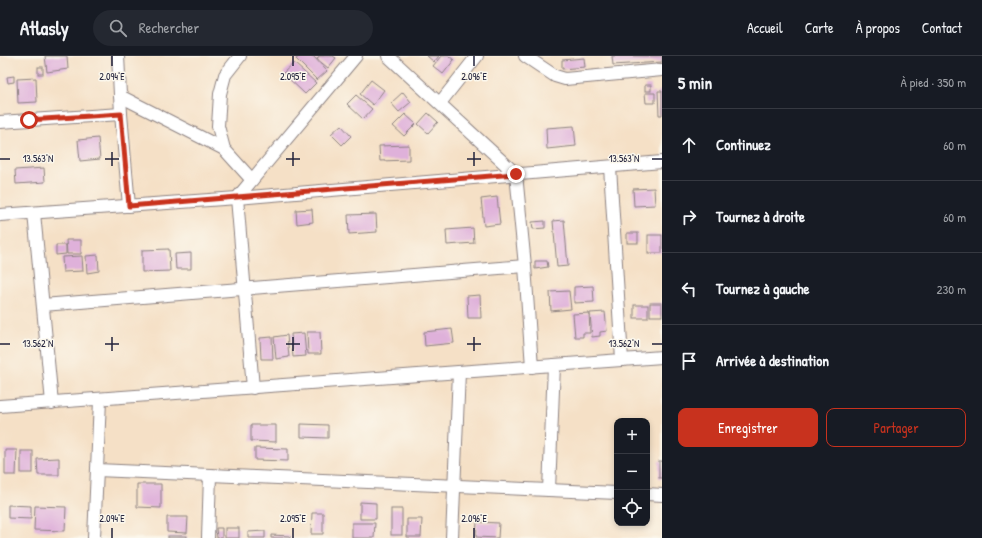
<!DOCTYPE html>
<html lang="fr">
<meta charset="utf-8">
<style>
:root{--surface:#171b24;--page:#242831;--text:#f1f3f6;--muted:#9ea1a6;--line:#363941;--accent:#c8321e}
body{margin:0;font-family:"Patrick Hand",sans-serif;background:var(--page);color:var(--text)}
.controls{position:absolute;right:12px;bottom:12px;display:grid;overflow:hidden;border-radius:8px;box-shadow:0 2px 6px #0003}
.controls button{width:36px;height:36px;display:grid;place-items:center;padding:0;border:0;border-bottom:1px solid var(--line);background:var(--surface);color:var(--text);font:20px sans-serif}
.stop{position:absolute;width:12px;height:12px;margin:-9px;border:3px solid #c8321e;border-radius:50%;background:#fff}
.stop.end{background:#c8321e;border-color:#fff;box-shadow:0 1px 4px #0008}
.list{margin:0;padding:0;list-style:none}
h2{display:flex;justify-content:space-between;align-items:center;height:52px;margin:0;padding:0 16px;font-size:17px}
h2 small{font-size:13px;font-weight:400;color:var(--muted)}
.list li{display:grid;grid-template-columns:26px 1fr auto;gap:12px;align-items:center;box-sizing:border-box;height:72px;padding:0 16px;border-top:1px solid var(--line)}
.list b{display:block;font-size:15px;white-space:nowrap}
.list em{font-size:13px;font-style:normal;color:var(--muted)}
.actions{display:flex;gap:8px;padding:12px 16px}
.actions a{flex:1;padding:9px 0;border:1px solid var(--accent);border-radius:8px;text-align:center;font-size:14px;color:var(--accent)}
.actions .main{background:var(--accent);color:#fff}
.icon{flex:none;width:22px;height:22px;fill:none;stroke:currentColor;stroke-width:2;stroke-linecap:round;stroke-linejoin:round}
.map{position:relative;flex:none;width:662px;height:482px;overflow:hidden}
header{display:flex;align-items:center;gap:24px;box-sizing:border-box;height:56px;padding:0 20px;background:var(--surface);border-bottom:1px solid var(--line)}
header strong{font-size:19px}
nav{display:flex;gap:22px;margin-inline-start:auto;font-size:14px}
.search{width:280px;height:36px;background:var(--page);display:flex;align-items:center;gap:10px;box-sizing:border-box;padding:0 14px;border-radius:22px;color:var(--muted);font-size:15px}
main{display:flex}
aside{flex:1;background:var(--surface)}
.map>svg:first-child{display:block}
</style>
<header>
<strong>Atlasly</strong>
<div class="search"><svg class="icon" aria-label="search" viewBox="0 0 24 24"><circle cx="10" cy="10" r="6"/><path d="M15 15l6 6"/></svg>Rechercher</div>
<nav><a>Accueil</a><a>Carte</a><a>À propos</a><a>Contact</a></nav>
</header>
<main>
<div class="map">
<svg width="662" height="482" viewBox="0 0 662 482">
<rect width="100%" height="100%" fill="#fbf7ec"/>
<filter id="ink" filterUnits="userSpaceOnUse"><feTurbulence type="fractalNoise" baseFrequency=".025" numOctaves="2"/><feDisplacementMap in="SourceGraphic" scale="8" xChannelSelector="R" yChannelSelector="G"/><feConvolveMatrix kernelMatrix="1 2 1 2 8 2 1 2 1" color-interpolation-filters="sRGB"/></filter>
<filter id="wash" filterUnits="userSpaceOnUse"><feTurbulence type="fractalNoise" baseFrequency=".012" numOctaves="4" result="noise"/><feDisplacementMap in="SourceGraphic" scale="16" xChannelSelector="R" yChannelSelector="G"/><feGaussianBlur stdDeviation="0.9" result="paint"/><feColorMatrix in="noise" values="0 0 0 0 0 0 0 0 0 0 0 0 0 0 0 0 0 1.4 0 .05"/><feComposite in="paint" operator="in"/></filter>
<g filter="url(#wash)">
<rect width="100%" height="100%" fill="#f5e0c6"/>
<g id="blocks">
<g fill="#dfb1da">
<path d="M45 0H67L68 13 47 16Z"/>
<path d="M300 0H313L327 15 317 24 296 3Z"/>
<path d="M319 0H333L336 2 328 12 317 3Z"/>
<path d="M427 0H439L434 6Z"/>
<path d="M441 0H449L454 4 443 18 433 10Z"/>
<path d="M612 0H662V6L613 9Z"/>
<path d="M584 2 585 11 562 13V4Z"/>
<path d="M294 7 316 27 305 38 283 17Z"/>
<rect x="38" y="11" width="5" height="7"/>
<path d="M14 20V26L8 27 7 21Z"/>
<path d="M36 22 37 46 18 47 17 23Z"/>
<path d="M371 24 384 34 373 49 360 38Z"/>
<rect x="645" y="29" width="6" height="6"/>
<path d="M658 35H662V59H659Z"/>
<path d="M403 36 411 46 399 56 391 47Z"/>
<path d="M645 37H655V47H646Z"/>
<path d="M356 39 372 53 363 63 347 48Z"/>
<path d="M428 57 438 66 428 77 418 68Z"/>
<path d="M405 58 416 68 404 80 393 70Z"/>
<path d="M341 69 351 80 342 89 331 78Z"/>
<path d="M574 70 576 90 547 93 546 72Z"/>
<path d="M98 82 100 103 80 105 78 84Z"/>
<path d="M409 89V104L380 105 379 90Z"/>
<path d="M44 112 45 126 16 128 15 114Z"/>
<path d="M654 132 655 149 634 150 633 133Z"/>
<path d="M497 141 500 168 484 170 481 143Z"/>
<path d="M312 153 313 166 297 168 296 154Z"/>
<path d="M376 158 377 176 349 178 348 159Z"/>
<path d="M564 164 568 210 557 211 553 165Z"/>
<path d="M545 165V172L533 173 532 166Z"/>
<path d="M473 172 474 187 447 189 446 174Z"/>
<rect x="627" y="177" width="11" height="10"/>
<rect x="648" y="179" width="14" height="18"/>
<path d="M66 184H81V198H67Z"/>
<path d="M56 189H66V198L56 199Z"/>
<path d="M169 193 170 215 142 216V194Z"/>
<path d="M191 197V213H176L175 198Z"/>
<path d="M98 199 99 215 87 217 86 200Z"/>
<path d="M82 200 83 215 63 216 62 201Z"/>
<path d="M535 205H547L548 211 535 213Z"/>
<path d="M593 230 594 246 574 247V231Z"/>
<path d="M569 235 571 253 551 255 550 236Z"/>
<path d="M480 239 481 262H468L467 240Z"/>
<rect x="650" y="247" width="12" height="13"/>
<rect x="634" y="249" width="14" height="13"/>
<path d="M605 256 607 275 600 276V280L592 281 590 257Z"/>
<path d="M589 257 590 277H583V281H575L573 258Z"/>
<path d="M452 273 454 287 425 290 424 276Z"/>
<path d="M307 276H320L321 298H308Z"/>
<path d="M304 277 306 300 293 301 291 278Z"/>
<path d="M287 279 289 301 276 303 274 281Z"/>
<path d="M272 281 273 303H261L260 282Z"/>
<path d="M301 368 328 369V382L301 381Z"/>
<path d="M251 369H276V386L251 385Z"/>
<path d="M255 392 288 393V405L255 404Z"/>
<path d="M5 394H17L16 419H5Z"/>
<rect x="21" y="395" width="12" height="22"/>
<path d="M59 402V419H38L37 403Z"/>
<rect x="659" y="405" width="3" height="17"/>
<path d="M137 428H161V452L137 451Z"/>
<path d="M360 446 376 447V463H360Z"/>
<path d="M8 449 31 450V463L8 462Z"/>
<path d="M35 450 66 451 65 475 34 474Z"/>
<rect x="391" y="453" width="11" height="26"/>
<path d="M312 457H323V478H311Z"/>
<path d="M167 461H188L187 477 167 476Z"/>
<path d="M407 463H422L421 481H407Z"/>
<path d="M477 466 499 467 498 482 476 481Z"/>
<path d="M352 467H375L374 482H352Z"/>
<path d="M216 472H222V482H217Z"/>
<rect x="225" y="472" width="14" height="10"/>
<path d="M265 475V482H248V476Z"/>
<path d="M271 479 290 480V482H271Z"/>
<rect x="168" y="480" width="19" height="2"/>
</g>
</g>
</g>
<g filter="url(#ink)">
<use href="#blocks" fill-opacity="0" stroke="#8c8180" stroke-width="1"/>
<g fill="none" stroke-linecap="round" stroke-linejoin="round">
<defs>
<g id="street">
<path d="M118 0 121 58 129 150"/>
<path d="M240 0 225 19 220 38 218 70 224 93 252 124"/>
<path d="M388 0 516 118 525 210 532 311"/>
<path d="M525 0 555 20 565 23 662 14"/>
<path d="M120 40 224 93"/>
<path d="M440 47 477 0"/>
<path d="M0 66 121 58"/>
<path d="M610 111 622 304"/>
<path d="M34 157 52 347"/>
<path d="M0 159 237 142 662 106"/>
<path d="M43 249 525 210"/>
<path d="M253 332 237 142 356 0"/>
<path d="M0 350 662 301"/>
<path d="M97 414 617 437"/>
<path d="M549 434 554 309"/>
<path d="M647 438 662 439"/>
<path d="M94 482 100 344"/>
<path d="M208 482 210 419"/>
<path d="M452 482 459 316"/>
</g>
</defs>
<use href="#street" stroke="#8c8180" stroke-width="14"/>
<use href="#street" stroke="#fff" stroke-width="12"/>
</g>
</g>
<g fill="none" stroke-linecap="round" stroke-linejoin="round" filter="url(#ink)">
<path stroke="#c8321e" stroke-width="5" d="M29 64 121 58 129 150 516 118"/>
</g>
<path fill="none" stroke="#22223b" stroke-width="1.5" d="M112 0V10M293 0V10M474 0V10M112 96V110M293 96V110M474 96V110M0 103H10M105 103H119M286 103H300M467 103H481M652 103H662M112 281V295M293 281V295M474 281V295M0 288H10M105 288H119M286 288H300M467 288H481M652 288H662M112 472V482M293 472V482M474 472V482"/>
<g font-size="10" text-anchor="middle" fill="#22223b" stroke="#fbf7ec" stroke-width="3" stroke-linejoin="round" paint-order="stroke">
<text x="112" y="24">2.094°E</text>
<text x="293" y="24">2.095°E</text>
<text x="474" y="24">2.096°E</text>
<text x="38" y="106">13.563°N</text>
<text x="624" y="106">13.563°N</text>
<text x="38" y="291">13.562°N</text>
<text x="624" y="291">13.562°N</text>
<text x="112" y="466">2.094°E</text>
<text x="293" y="466">2.095°E</text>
<text x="474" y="466">2.096°E</text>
</g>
</svg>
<div class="controls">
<button>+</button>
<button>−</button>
<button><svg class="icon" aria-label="locate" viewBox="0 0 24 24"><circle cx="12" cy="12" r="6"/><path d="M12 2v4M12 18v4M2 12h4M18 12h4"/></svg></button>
</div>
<div class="stop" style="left:29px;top:64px"></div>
<div class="stop end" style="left:516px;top:118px"></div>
</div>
<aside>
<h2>5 min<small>À pied · 350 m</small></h2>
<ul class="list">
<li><svg class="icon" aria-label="ahead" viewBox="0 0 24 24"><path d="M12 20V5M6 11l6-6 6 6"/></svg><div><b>Continuez</b></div><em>60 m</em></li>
<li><svg class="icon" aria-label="right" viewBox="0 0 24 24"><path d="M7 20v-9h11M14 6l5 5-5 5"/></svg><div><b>Tournez à droite</b></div><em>60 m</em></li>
<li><svg class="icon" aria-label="left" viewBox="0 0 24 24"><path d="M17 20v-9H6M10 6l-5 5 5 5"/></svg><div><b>Tournez à gauche</b></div><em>230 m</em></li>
<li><svg class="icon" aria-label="arrive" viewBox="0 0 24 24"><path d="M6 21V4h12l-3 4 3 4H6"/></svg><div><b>Arrivée à destination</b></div></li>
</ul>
<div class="actions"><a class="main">Enregistrer</a><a>Partager</a></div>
</aside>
</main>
